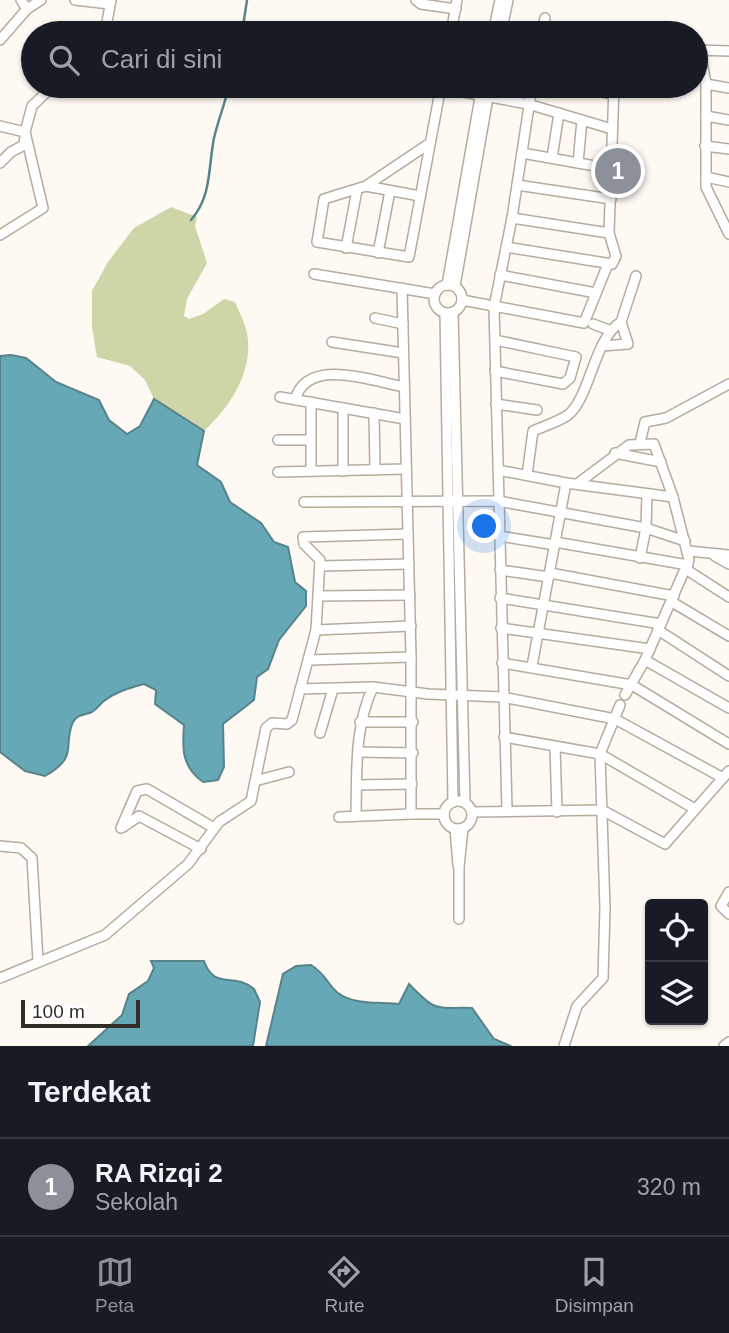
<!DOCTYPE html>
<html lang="id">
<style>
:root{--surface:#171b24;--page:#20242c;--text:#f1f3f6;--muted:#9ea1a6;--line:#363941;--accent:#8c9099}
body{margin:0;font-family:Arial,sans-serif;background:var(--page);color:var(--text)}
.controls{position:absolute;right:21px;bottom:21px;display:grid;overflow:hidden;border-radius:7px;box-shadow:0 2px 5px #0004}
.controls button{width:63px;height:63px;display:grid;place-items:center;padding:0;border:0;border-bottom:2px solid var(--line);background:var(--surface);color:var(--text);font:35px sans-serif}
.scale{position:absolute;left:21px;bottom:18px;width:119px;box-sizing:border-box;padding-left:7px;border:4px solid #312d27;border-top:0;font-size:19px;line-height:24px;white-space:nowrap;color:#312d27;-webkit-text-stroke:5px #fff;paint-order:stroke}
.you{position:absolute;left:485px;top:527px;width:24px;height:24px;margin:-18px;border:5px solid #fff;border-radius:50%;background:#1a73e8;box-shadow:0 0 0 10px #1a73e833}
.badge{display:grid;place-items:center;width:46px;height:46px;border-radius:50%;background:var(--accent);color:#fff;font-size:23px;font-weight:700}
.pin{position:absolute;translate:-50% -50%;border:4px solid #fff;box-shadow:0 2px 7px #0006}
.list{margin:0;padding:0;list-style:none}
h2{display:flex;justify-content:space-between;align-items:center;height:91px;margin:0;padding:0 28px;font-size:30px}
h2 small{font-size:23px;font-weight:400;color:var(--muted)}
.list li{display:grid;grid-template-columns:46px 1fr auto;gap:21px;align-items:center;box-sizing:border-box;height:98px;padding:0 28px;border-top:2px solid var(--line)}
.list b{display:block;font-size:26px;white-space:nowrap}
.list p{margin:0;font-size:23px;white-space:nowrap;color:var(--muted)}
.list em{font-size:23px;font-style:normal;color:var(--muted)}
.icon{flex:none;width:38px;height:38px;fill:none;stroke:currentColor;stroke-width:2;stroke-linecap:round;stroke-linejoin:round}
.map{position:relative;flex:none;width:729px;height:1046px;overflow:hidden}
.search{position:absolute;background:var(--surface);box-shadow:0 2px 5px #0004;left:21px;right:21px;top:21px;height:77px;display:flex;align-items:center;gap:18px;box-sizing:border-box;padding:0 24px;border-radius:38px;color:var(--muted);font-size:26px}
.sheet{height:189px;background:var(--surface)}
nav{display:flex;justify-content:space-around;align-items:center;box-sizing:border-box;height:98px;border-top:2px solid var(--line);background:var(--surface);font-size:19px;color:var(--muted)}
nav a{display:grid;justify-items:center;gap:4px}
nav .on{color:var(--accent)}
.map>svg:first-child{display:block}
</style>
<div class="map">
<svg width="729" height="1046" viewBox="0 0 729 1046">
<rect width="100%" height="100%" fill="#fef9f3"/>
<path fill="#ced5a6" d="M171 207 197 217 195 226 207 263 187 299 184 316 189 319 203 314 224 299 235 302C239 312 245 323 247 333 254 371 230 407 204 431L154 399 145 380 130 366 97 357 92 327V291L108 262 134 228Z"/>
<g fill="#67a8b6" stroke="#57838b" stroke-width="2">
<path d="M11 355 26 358 56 382 99 400 109 420 127 434 140 426 154 399 204 431 197 465 221 482 230 502 261 523 274 542 288 547 295 582 306 591V606L279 640 268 669 257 677 254 700 223 724 224 767 218 780 203 782C182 767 182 749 184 725L155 704 156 690 144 684C130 688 115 692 104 701 100 704 97 709 92 712 86 715 77 714 73 722 62 746 80 756 45 776L25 771 0 752V356Z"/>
<path d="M151 961H204C215 991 232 971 254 989L260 1002 253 1046H88L122 1015 129 994 148 981 154 968Z"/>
<path d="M311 965C326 974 327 984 338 993 353 1005 381 1002 399 1004L409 984C437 1013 434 1007 472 1008L494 1039 511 1046H266L283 974 296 966Z"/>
</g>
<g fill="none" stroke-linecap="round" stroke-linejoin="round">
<g stroke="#57838b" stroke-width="2.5">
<path d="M242 33 247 0"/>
<path d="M191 220C212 196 208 168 214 138 218 121 225 103 229 86"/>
</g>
<defs>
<g id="minor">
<path d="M21 0 27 9"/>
<path d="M75 0 109 4"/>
<path d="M416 0 421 4 456 9"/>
<path d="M105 33 111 0"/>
<path d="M451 33 457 0"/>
<path d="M493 33 500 0"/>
<path d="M501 33 508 0"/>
<path d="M542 33 545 18"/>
<path d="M0 40 27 9 41 0"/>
<path d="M697 50 729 51"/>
<path d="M700 50 706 84V187L729 234"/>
<path d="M706 84 729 88"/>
<path d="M580 86 614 95"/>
<path d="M441 88 528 104 612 129"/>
<path d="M706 116 729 120"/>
<path d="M0 126 25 132 32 106 53 86"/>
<path d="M430 143 366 186 324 199 317 242 409 257 441 86"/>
<path d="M705 146 729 149"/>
<path d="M522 153 612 169"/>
<path d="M552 158 559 113"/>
<path d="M0 163 11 152 24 145 25 136"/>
<path d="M578 163 582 120"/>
<path d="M706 177 729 182"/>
<path d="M517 185 611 199"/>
<path d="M366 186 420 196"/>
<path d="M512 218 609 233 614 86"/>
<path d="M0 235 43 208 25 132"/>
<path d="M506 247 612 264 616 256 609 233"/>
<path d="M346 248 357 190"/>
<path d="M378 253 390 191"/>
<path d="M314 274 435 294"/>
<path d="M500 275 596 293"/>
<circle cx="448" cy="299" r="14"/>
<path d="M447 285 482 86"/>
<path d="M455 286 490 86"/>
<path d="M402 288 411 657V814H444"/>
<path d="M462 300 584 323 608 264"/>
<path d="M453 312 465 803"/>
<path d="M445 313 453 802"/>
<path d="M375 318 403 324"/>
<path d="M593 324 609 330"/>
<path d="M495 340 576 357 570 378 563 384 495 371"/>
<path d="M332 342 403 353"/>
<path d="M602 346 628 344 621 322"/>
<path d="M280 397 405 419"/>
<path d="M295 400C307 356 372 381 404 387"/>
<path d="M311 402V471"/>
<path d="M496 404 537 410"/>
<path d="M343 408V471"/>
<path d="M374 413 375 470"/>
<path d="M278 440H311"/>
<path d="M640 443 645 422 666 418 729 384"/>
<path d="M615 453 661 462"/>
<path d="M498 470 566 483 673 497"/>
<path d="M278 472 406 469"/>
<path d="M527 475 533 431C544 426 558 422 568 415 590 398 594 338 621 322L636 276"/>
<path d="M577 484 629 445 654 444 673 497 689 560 645 660 625 695"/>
<path d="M647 495 646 528 685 541"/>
<path d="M304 502 498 501 646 528 640 558"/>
<path d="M499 536 555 545"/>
<path d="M555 542 688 565"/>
<path d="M689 551 729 555"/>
<path d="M715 556 729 564"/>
<path d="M320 566 409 564"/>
<path d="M500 570 549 577"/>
<path d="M687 570 729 597"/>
<path d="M550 573 674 596"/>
<path d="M319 596 410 595"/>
<path d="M500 598 661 624"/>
<path d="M672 602 729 636"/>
<path d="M501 628 650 649"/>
<path d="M316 630 411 626"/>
<path d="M658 630 729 676"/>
<path d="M309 660 411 657"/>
<path d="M645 660 729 708"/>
<path d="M502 663 632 685 729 744"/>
<path d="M532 666 566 483"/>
<path d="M300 689 373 687 428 694 502 697 615 719 723 778"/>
<path d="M360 722H413"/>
<path d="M320 733 333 689"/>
<path d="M504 737 600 754 695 809"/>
<path d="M555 747 557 812"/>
<path d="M358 752 413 753"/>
<path d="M255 781 289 772"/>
<path d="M357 785 412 784"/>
<circle cx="458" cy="815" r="14"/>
<path d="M507 810 494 307 512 218 532 86"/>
<path d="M472 812 602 810 665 844 729 771"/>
<path d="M356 816C357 772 354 728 373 687"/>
<path d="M339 817 411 814"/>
<path d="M123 827 139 816 201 849"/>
<path d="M121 828 137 791 147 789 214 828"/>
<path d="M455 829 458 865"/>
<path d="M0 846 21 848 32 858 38 961"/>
<path d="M729 892 721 906 729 914"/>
<path d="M459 919V867L463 828"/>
<path d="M0 978 105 935 188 864 219 822 251 801 266 728 272 723 287 724 292 720 316 630 320 560 304 544 303 537 408 534"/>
<path d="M564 1046 577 1006 603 978 605 908 600 754 620 705"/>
<path d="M724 1046 729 1042"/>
</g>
</defs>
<use href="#minor" stroke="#b6ac9e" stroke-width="12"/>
<use href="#minor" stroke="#fff" stroke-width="9"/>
</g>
</svg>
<div class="controls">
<button><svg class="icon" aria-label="locate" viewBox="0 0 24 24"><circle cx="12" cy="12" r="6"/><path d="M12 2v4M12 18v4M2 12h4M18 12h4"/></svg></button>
<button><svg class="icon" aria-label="layers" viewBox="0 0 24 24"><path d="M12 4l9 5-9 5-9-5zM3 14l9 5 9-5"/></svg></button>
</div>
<div class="scale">100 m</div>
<div class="you"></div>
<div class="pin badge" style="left:618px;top:171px">1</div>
<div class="search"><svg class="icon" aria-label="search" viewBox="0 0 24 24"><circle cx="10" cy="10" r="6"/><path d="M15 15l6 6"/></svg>Cari di sini</div>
</div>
<section class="sheet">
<h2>Terdekat<small></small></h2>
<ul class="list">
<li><span class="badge">1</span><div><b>RA Rizqi 2</b><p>Sekolah</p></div><em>320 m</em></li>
</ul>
</section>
<nav>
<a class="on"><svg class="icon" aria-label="map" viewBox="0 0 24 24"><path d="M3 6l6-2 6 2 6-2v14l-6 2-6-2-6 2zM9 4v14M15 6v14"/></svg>Peta</a>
<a><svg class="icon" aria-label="directions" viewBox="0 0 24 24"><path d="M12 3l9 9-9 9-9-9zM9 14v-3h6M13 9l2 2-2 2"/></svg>Rute</a>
<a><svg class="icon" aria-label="saved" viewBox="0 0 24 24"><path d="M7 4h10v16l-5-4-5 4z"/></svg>Disimpan</a>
</nav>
